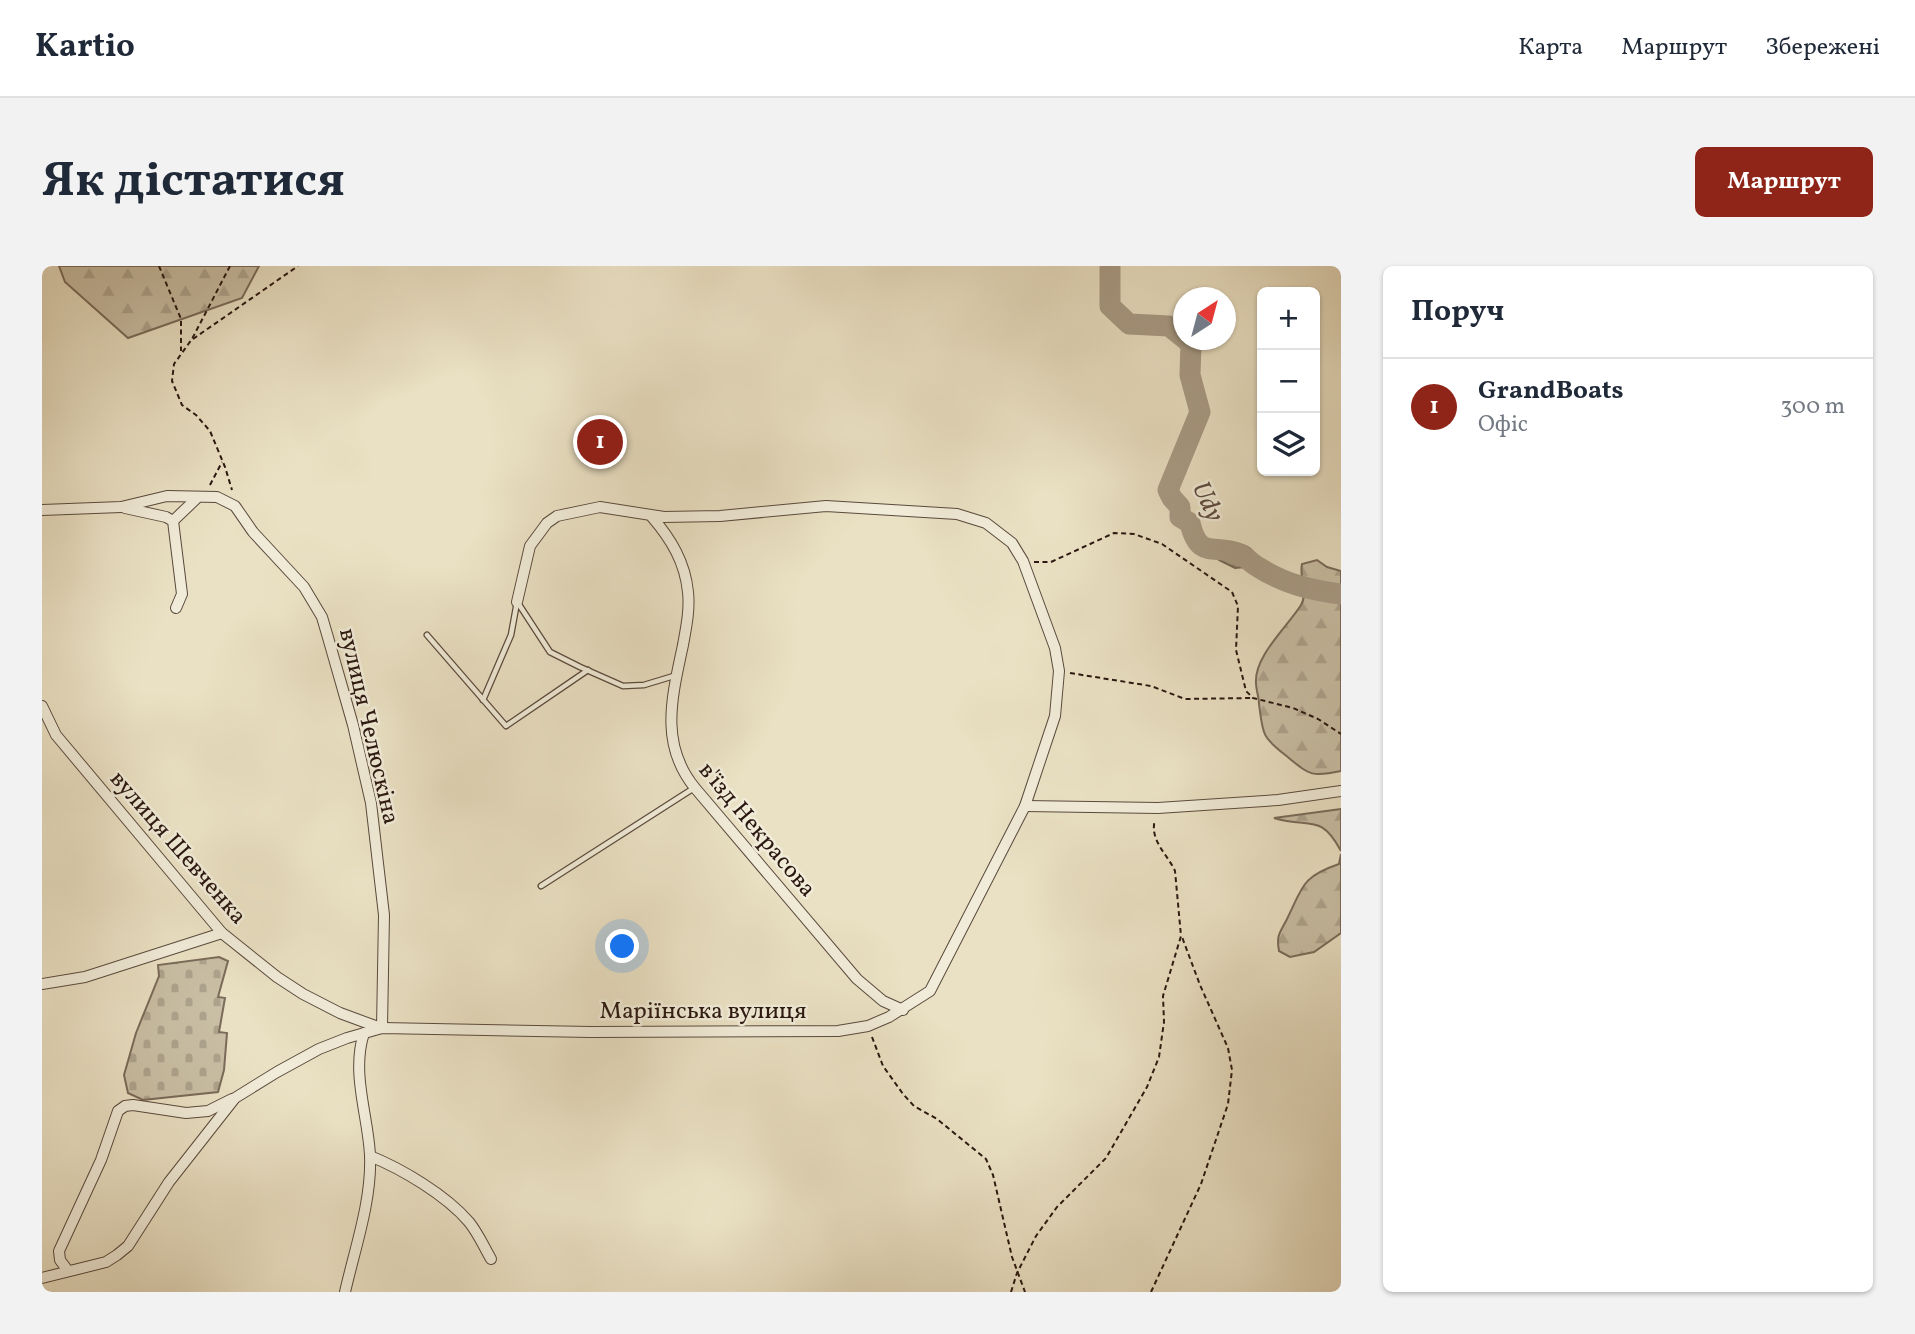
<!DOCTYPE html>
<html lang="uk">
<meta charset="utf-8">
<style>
:root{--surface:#fff;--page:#f2f2f3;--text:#1f2937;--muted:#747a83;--line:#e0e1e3;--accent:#8f2418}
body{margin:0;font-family:Vollkorn,serif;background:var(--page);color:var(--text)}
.controls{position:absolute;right:21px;top:21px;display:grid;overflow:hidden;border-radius:10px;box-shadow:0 2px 5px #0004}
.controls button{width:63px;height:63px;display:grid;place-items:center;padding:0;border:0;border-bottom:2px solid var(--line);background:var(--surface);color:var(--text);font:35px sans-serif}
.compass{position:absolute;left:1131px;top:21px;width:63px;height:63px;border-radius:50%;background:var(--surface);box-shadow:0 2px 5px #0004;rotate:36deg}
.you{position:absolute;left:581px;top:681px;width:24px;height:24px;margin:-18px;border:5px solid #fff;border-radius:50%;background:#1a73e8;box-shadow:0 0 0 10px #1a73e833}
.badge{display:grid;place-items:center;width:46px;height:46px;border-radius:50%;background:var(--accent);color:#fff;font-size:23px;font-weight:700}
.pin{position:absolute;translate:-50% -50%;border:4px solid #fff;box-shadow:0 2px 7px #0006}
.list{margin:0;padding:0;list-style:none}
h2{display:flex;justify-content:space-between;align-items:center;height:91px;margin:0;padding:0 28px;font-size:30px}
h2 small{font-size:23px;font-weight:400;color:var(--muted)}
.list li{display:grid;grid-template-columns:46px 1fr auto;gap:21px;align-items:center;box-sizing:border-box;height:98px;padding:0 28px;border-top:2px solid var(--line)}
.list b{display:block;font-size:26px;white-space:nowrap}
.list p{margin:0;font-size:23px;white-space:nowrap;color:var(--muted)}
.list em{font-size:23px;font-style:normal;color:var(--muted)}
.icon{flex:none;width:38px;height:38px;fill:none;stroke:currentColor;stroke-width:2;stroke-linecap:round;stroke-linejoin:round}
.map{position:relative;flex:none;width:1299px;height:1026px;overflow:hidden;border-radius:10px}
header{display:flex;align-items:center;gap:42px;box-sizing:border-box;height:98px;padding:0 35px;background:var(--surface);border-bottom:2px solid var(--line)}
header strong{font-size:33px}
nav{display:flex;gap:38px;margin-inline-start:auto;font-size:24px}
.intro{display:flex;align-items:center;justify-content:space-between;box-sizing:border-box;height:168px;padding:0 42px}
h1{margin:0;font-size:49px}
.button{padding:18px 32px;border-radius:10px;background:var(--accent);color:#fff;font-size:24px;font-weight:700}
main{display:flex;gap:42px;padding:0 42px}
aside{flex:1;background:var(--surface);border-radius:10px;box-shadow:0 2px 5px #0004}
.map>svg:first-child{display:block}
</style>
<header>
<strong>Kartio</strong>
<nav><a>Карта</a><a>Маршрут</a><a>Збережені</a></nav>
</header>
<div class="intro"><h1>Як дістатися</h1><a class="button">Маршрут</a></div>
<main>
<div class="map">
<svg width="1299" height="1026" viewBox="0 0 1299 1026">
<defs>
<pattern id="forest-firs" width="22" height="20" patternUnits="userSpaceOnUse" patternTransform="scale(1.75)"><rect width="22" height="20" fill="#c9bfa5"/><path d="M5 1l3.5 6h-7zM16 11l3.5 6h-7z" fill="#ada38d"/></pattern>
<pattern id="cemetery-stones" width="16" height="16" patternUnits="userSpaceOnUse" patternTransform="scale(1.75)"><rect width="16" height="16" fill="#c9bfa5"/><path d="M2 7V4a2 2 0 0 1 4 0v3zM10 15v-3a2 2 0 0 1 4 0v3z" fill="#ada38d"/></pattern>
<pattern id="water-ripples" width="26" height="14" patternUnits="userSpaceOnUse" patternTransform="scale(1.75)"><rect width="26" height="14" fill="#a99c87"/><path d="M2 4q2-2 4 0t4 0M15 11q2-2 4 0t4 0" fill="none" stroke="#8a7e6d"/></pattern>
</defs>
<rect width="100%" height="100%" fill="#eae1c4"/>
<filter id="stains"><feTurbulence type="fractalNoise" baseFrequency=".00286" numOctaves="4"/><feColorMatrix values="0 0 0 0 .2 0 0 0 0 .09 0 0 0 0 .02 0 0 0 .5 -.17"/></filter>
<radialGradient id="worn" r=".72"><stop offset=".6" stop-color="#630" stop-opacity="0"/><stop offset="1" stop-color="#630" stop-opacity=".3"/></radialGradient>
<g fill="url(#forest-firs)" stroke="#7a6b5a" stroke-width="2">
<path d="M17 0H217L200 32 86 72 23 16Z"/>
<path d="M1275 294 1285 301 1299 305V505C1267 512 1267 508 1242 488 1219 470 1221 467 1217 438 1217 431 1214 424 1214 417 1212 390 1246 360 1259 339 1266 328 1257 312 1260 298Z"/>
<path d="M1299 543V585C1278 546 1268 563 1232 552Z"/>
<path d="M1299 588V667L1272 686 1248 691 1237 685C1234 669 1238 667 1245 653 1261 621 1259 611 1297 598Z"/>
</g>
<path fill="url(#cemetery-stones)" stroke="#7a6b5a" stroke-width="2" d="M177 691 186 695 176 731 183 732 177 766 185 767 182 804 176 826 101 834 86 827 82 809 94 767 117 710 116 699Z"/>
<path fill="url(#water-ripples)" stroke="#766757" stroke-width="2" d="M1187 277C1203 278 1209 280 1217 294L1214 300 1193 302 1177 294 1175 289 1179 279Z"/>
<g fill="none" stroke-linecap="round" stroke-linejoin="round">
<g stroke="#a99c87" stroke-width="21">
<path d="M1068 0V40L1087 58 1127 60 1142 72"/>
<path d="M1144 74 1149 77 1148 109 1158 146 1126 224 1130 232 1138 241V251L1148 257C1157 295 1173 277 1198 288 1204 291 1209 297 1216 301 1243 318 1268 324 1299 328"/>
</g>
<defs>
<g id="service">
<path d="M476 337 508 386 538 401 581 420 602 419 635 409"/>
<path d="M385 369 464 460 546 404"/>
<path d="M441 434 469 369 475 336"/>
<path d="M499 620 652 522"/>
</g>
<g id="minor">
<path d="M83 242 124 251 131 255 140 328 134 342"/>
<path d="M0 244 79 241 125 230 175 231 193 240 211 266 262 321 280 351 287 375 311 459 329 537 342 649 340 762"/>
<path d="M610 251C629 273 643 296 646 326 648 344 644 362 641 379 630 431 617 478 653 522L815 713 841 735 861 744"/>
<path d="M131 255 155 232"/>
<path d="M0 440 14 469 180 667 235 711 261 728 298 747 336 761"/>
<path d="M983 540 1116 542 1236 534 1299 525"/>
<path d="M0 718 43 711 180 667"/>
<path d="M328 890C360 903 404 929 427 956 436 967 442 981 449 993"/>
<path d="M26 1005 18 994 17 985 59 894 76 845 83 840 91 839 144 847 166 845 190 833"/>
<path d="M0 1012 64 996 75 989 86 980 127 916 193 832 235 806 277 783 305 772 340 762 549 766 796 765 826 760 847 751 888 725 983 540 1013 450 1017 405 1013 382 981 295 970 277 944 257 915 248 784 240 678 250 622 251 558 241 515 250 505 257 488 280 475 336"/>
<path d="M303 1026C313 982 330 934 328 889 326 849 309 807 322 767"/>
</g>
</defs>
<use href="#service" stroke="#5a4a3d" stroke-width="7"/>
<use href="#minor" stroke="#5a4a3d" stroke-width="12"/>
<g stroke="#2a1710" stroke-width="2" stroke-dasharray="5 3.5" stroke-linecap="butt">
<path d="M117 0 139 53V85"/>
<path d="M188 0 150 73 132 98 130 115 140 139 154 149 168 165 183 201 190 224"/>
<path d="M151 73 256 0"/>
<path d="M168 219 180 196"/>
<path d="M992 296H1009L1072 267 1092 268 1120 278 1190 326 1196 340 1194 384 1204 425 1211 432 1251 442 1276 453 1299 468"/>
<path d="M1028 407 1109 420 1143 433 1211 432"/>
<path d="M830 771 841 800 861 828 872 840 895 853 944 893 951 909 970 991 983 1026"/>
<path d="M969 1026 975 1007 994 970 1015 941 1064 892 1105 821 1117 791 1122 756 1121 730 1139 670 1133 605C1126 589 1107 574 1113 554"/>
<path d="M1109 1026 1159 918 1186 838 1190 804 1186 782 1158 719 1140 671"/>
</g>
<use href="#service" stroke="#f1ecd9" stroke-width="4.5"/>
<use href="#minor" stroke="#f1ecd9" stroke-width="10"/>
</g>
<g text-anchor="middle" stroke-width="5" stroke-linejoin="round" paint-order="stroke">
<g font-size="24" fill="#2a1710" stroke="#f1ecd9">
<text transform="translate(328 460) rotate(77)" y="8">вулиця Челюскіна</text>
<text transform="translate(716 563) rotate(50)" y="8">в'їзд Некрасова</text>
<text transform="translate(137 581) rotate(49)" y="8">вулиця Шевченка</text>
<text x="661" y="752">Маріїнська вулиця</text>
</g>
<g font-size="26" font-style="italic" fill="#5d4c40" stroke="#f1ecd9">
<text transform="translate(1167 235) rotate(64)" y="9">Udy</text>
</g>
</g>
<rect width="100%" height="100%" filter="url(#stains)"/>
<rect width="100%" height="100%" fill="url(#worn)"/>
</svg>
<div class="controls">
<button>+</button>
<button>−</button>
<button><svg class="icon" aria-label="layers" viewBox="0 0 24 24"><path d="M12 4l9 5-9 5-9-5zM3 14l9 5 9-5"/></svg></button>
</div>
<svg class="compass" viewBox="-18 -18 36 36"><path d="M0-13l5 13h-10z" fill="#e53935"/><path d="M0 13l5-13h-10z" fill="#747a83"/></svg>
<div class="you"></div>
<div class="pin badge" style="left:558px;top:176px">1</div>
</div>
<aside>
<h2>Поруч<small></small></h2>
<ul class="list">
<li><span class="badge">1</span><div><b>GrandBoats</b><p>Офіс</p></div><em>300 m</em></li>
</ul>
</aside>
</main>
